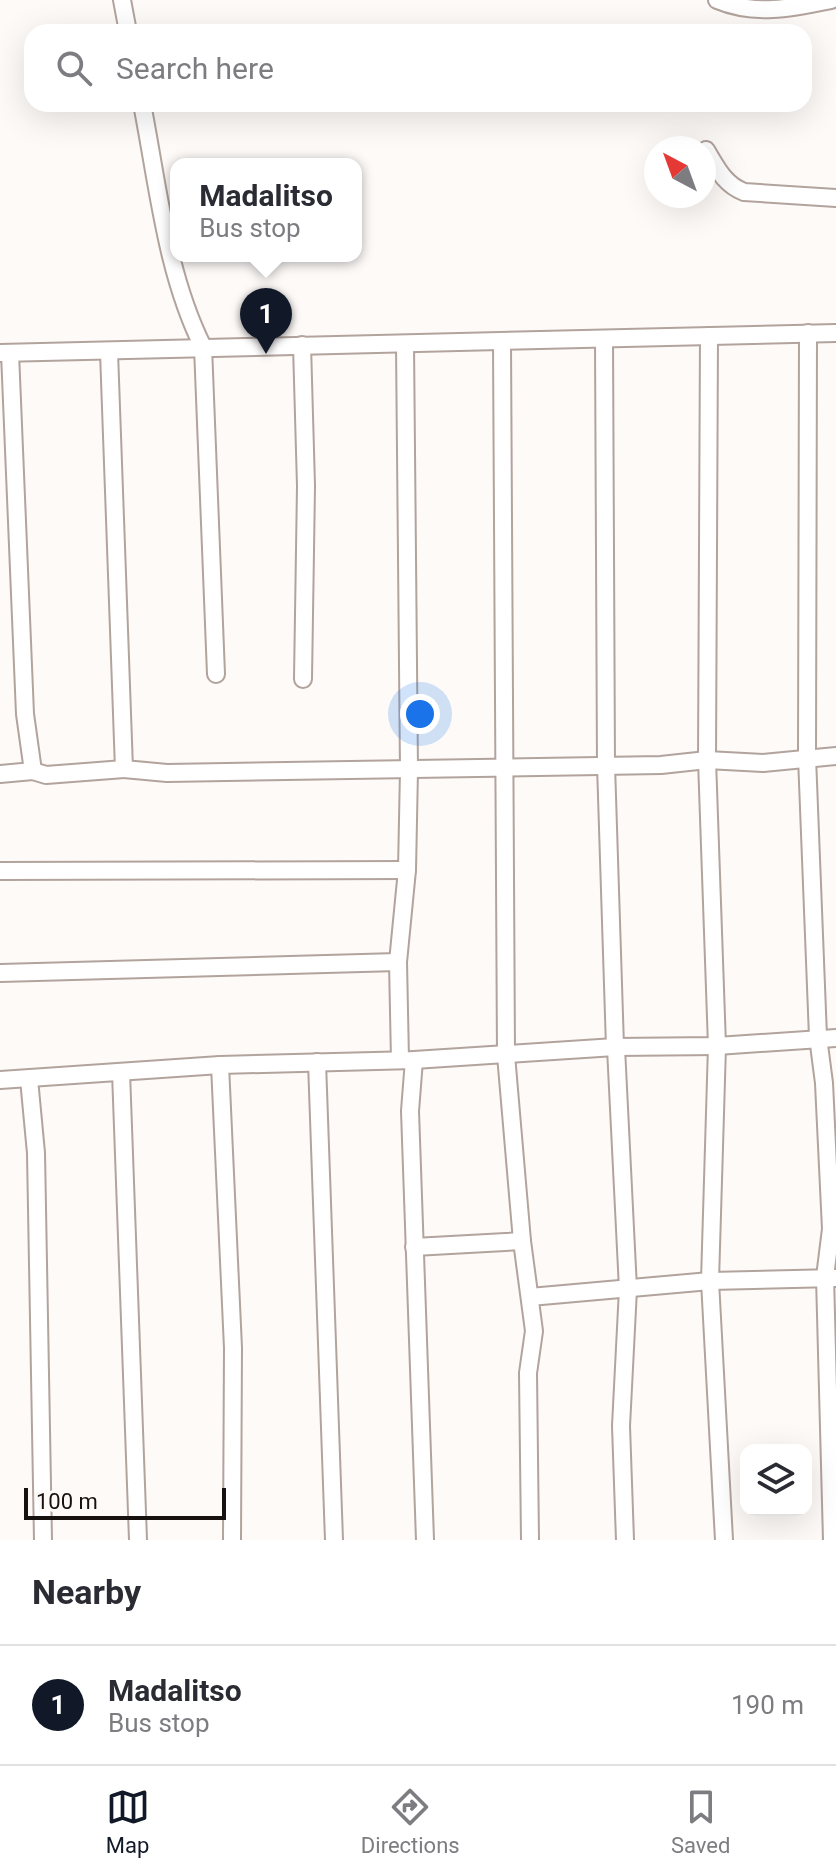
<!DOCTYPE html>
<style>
:root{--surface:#fff;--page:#f2f2f3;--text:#2b2b33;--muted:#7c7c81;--line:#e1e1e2;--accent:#111827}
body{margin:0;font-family:Roboto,sans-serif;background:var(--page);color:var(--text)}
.controls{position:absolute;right:24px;bottom:24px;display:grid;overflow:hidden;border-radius:16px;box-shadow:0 8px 32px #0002}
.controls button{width:72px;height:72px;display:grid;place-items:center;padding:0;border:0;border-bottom:2px solid var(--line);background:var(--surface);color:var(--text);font:40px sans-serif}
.compass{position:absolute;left:644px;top:136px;width:72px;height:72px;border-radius:50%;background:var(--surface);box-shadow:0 8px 32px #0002;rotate:319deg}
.scale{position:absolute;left:24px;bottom:20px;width:202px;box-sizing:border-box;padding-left:8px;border:4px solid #171210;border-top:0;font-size:22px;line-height:28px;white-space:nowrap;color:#171210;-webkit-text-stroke:6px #fdfaf8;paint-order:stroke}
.you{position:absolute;left:420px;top:714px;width:28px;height:28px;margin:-20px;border:6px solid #fff;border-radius:50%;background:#1a73e8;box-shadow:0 0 0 12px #1a73e833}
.badge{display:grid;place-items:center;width:52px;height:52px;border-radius:50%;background:var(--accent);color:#fff;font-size:26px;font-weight:700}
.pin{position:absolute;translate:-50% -66px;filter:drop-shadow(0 2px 4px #0008)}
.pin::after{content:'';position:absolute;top:42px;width:28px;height:24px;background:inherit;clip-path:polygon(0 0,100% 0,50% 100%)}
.popup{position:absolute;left:170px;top:158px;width:192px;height:104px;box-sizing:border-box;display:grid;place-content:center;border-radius:16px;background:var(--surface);filter:drop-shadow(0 2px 6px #0005);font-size:26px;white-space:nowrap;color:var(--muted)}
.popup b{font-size:30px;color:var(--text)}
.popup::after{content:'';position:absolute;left:50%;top:100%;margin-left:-16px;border:16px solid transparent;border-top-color:var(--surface)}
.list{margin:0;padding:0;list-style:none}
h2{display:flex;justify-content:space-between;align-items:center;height:104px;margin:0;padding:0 32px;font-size:34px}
h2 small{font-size:26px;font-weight:400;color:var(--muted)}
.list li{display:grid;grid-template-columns:52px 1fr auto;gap:24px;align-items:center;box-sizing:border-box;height:120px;padding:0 32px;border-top:2px solid var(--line)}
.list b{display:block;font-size:30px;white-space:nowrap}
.list p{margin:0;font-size:26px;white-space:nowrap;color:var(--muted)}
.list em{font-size:26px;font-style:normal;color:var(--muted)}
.icon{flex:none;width:44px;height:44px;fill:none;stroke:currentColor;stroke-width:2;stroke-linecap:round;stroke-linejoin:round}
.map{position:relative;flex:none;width:836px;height:1540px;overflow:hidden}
.search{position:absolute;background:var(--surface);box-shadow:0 8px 32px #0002;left:24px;right:24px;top:24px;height:88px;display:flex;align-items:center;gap:20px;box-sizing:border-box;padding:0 28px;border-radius:24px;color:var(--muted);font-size:30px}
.sheet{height:224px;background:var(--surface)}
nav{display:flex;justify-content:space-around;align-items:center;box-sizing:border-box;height:112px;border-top:2px solid var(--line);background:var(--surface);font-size:22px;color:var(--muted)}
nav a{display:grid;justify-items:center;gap:4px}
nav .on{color:var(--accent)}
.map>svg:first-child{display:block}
</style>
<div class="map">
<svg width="836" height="1540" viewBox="0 0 836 1540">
<rect width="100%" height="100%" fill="#fdfaf8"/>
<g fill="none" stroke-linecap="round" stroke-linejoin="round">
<defs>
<g id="minor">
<path d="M122 0 128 32"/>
<path d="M717 0C755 16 792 8 831 0"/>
<path d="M142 104C158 185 166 273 203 347L216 674"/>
<path d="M706 150C717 168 724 184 744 192L836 198"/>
<path d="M808 333 807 757 818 1037 824 1083 831 1229 825 1277 832 1540"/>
<path d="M709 336 707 760 717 1046 710 1281 724 1540"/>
<path d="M604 339 606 765 615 1047"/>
<path d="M302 345 306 486 303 679"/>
<path d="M109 352 124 769 167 773 661 765 707 760 763 763 836 756"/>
<path d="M0 353 836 333"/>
<path d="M10 353 25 714 33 771 46 775 124 769"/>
<path d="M0 774 33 771"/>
<path d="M0 871 407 870"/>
<path d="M0 973 398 962"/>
<path d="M616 1048 628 1289 621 1426 625 1540"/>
<path d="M400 1060 398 962 407 870 409 770 405 344"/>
<path d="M414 1060 410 1111 425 1540"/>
<path d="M317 1062 334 1540"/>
<path d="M220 1065 233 1348 232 1540"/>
<path d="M121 1072 138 1540"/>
<path d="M29 1079 36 1153 43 1540"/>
<path d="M0 1080 220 1065 414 1060 615 1047 717 1046 836 1038"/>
<path d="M522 1241 534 1331 528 1373 530 1540"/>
<path d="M414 1247 522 1241 506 1055 502 343"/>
<path d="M530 1297 710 1281 836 1278"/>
</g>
</defs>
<use href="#minor" stroke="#b2a39d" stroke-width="20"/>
<use href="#minor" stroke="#fff" stroke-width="16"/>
</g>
</svg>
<div class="controls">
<button><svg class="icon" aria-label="layers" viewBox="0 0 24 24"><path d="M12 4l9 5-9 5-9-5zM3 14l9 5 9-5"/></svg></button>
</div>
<svg class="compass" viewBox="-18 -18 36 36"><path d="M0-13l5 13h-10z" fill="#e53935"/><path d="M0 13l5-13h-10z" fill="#7c7c81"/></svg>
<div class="scale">100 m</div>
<div class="you"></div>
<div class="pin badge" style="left:266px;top:354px">1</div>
<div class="popup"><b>Madalitso</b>Bus stop</div>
<div class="search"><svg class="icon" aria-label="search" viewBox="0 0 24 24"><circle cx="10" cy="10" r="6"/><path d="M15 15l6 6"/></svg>Search here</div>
</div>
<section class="sheet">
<h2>Nearby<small></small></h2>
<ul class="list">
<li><span class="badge">1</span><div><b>Madalitso</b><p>Bus stop</p></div><em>190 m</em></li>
</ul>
</section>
<nav>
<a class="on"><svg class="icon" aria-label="map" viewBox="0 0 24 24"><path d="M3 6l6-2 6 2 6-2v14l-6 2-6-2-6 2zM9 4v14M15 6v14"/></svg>Map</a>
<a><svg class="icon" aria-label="directions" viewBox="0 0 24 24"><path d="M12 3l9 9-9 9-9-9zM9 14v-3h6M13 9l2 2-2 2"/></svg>Directions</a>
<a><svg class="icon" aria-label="saved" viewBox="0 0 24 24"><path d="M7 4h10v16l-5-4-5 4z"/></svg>Saved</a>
</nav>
